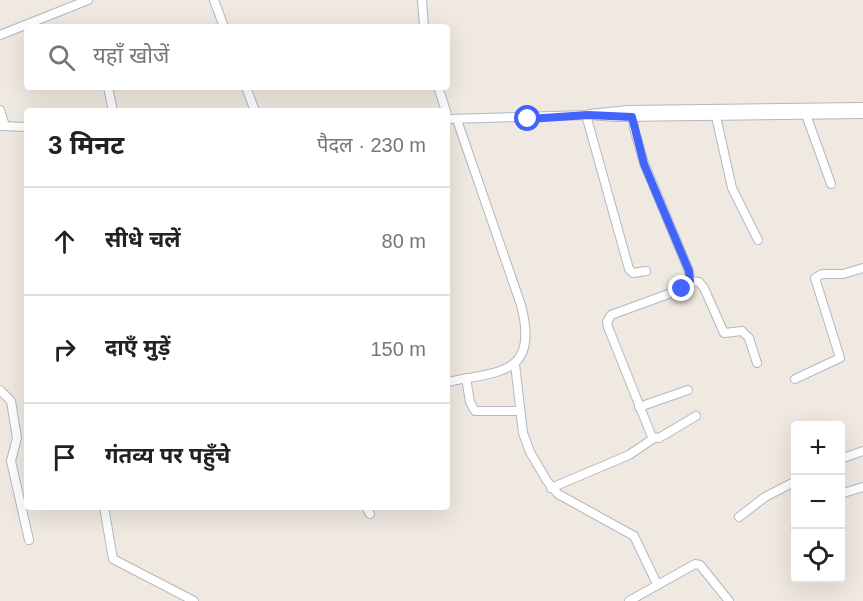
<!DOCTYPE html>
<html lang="hi">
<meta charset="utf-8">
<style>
:root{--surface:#fff;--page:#f6f6f6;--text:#222;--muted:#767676;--line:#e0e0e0}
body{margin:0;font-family:Helvetica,"Noto Sans Devanagari",sans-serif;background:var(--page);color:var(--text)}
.controls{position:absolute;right:18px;bottom:18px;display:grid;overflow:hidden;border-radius:6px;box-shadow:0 6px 24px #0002}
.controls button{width:54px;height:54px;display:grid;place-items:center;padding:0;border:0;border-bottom:2px solid var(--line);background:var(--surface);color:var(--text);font:30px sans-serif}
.stop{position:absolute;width:18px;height:18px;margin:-14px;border:4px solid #4264fb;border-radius:50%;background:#fff}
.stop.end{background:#4264fb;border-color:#fff;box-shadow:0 2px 6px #0008}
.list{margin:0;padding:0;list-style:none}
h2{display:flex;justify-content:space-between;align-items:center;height:78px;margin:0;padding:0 24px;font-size:26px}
h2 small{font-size:20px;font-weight:400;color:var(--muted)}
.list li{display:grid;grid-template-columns:39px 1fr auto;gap:18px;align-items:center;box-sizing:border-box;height:108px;padding:0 24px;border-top:2px solid var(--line)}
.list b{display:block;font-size:22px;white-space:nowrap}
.list em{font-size:20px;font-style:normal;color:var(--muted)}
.icon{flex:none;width:33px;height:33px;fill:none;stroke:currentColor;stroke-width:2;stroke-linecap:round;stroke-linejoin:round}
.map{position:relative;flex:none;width:863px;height:601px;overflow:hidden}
.search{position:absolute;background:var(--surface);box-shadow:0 6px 24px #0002;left:24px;top:24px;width:426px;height:66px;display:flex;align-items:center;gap:15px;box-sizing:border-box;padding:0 21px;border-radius:6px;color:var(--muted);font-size:22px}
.panel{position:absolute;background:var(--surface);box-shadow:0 6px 24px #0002;left:24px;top:108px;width:426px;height:402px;border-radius:6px}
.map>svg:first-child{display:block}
</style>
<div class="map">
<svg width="863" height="601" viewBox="0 0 863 601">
<rect width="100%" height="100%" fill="#efe9e1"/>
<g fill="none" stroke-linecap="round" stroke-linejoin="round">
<defs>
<g id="street">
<path d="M214 0 224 27"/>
<path d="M422 0 424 27"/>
<path d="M0 35 88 0"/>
<path d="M108 87 113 111"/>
<path d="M246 87 255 111"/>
<path d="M438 87 446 111"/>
<path d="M0 110 5 126"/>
<path d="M632 110 634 128 644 163 689 271 690 281 682 289 611 315 607 322 608 327 652 437 659 438 696 416"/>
<path d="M715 112 732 188 758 240"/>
<path d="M805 112 831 184"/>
<path d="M589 114 628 110 863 107"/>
<path d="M586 115 629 269 633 273 646 271"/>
<path d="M447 119 588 115 617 117 863 114"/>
<path d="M0 126 27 127"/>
<path d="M690 281 699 282 704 288 724 333 742 331 749 338 757 363"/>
<path d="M515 364 523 433 530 452 547 481 558 494 634 536 657 584"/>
<path d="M466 378 470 402 475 411H519"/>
<path d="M795 379 840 358 815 278 822 274H843L863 268"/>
<path d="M447 382C501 371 539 375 521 305L457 120"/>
<path d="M0 390 11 401 17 438 11 461 29 540"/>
<path d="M639 407 688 390"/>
<path d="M840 459 863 451"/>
<path d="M551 488 629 455 654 438"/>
<path d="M840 494 863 487"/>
<path d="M104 507 113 559 194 601"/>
<path d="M366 507 370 514"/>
<path d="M739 517 765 497 796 481"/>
<path d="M629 601 695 564 700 565 729 601"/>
</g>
</defs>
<use href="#street" stroke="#b4b7c1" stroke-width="10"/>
<use href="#street" stroke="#fff" stroke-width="8"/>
</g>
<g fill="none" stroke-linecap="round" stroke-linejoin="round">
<path stroke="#4264fb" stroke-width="8" d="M528 119 588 115 632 117 644 164 689 271 690 281 682 289"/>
</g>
</svg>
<div class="controls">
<button>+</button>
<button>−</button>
<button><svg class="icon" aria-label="locate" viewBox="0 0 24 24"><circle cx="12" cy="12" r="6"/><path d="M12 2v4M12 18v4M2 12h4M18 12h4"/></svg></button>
</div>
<div class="stop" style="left:528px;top:119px"></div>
<div class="stop end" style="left:682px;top:289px"></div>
<div class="search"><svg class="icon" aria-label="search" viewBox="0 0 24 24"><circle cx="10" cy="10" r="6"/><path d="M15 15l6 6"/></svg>यहाँ खोजें</div>
<section class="panel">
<h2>3 मिनट<small>पैदल · 230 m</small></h2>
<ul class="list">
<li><svg class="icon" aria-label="ahead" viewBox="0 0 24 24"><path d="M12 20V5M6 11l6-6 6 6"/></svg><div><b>सीधे चलें</b></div><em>80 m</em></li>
<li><svg class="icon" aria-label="right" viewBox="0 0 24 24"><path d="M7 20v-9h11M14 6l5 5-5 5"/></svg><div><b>दाएँ मुड़ें</b></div><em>150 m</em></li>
<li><svg class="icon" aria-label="arrive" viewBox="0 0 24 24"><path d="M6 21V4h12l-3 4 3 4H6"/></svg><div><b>गंतव्य पर पहुँचे</b></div></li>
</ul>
</section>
</div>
